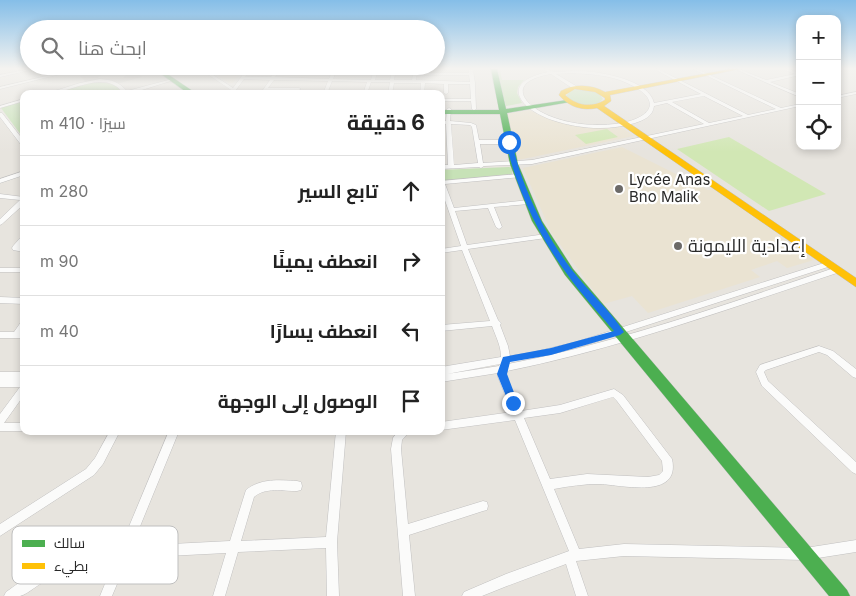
<!DOCTYPE html>
<html lang="ar">
<meta charset="utf-8">
<style>
:root{--surface:#fff;--page:#f2f2f2;--text:#222;--muted:#767676;--line:#e0e0e0}
body{margin:0;font-family:Inter,Cairo,sans-serif;background:var(--page);color:var(--text);direction:rtl}
.controls{position:absolute;right:15px;top:15px;display:grid;overflow:hidden;border-radius:10px;box-shadow:0 2px 8px #0003}
.controls button{width:45px;height:45px;display:grid;place-items:center;padding:0;border:0;border-bottom:1px solid var(--line);background:var(--surface);color:var(--text);font:25px sans-serif}
.stop{position:absolute;width:15px;height:15px;margin:-11px;border:4px solid #1a73e8;border-radius:50%;background:#fff}
.stop.end{background:#1a73e8;border-color:#fff;box-shadow:0 1px 5px #0008}
.list{margin:0;padding:0;list-style:none}
h2{display:flex;justify-content:space-between;align-items:center;height:65px;margin:0;padding:0 20px;font-size:21px}
h2 small{font-size:16px;font-weight:400;color:var(--muted)}
.list li{display:grid;grid-template-columns:32px 1fr auto;gap:15px;align-items:center;box-sizing:border-box;height:70px;padding:0 20px;border-top:1px solid var(--line)}
.list b{display:block;font-size:19px;white-space:nowrap}
.list em{font-size:16px;font-style:normal;color:var(--muted)}
.icon{flex:none;width:28px;height:28px;fill:none;stroke:currentColor;stroke-width:2;stroke-linecap:round;stroke-linejoin:round}
.map{position:relative;flex:none;width:856px;height:596px;overflow:hidden;direction:ltr}
.search{position:absolute;background:var(--surface);box-shadow:0 2px 8px #0003;left:20px;top:20px;width:425px;height:55px;display:flex;align-items:center;gap:12px;box-sizing:border-box;padding:0 18px;border-radius:28px;color:var(--muted);font-size:19px}
.panel{position:absolute;background:var(--surface);box-shadow:0 2px 8px #0003;left:20px;top:90px;width:425px;height:345px;border-radius:10px;direction:rtl}
.map>svg:first-child{display:block}
</style>
<div class="map">
<svg width="856" height="596" viewBox="0 0 856 596">
<rect width="100%" height="100%" fill="#e7e4de"/>
<g fill="#eae3d2">
<path d="M207 69H243L233 83H229Z"/>
<path d="M529 110 549 119 571 125 600 128 621 127 634 136 518 160 507 114Z"/>
<path d="M622 147 708 190 714 189 814 260 787 268 777 261 751 270 760 277 648 313 632 296 603 304 551 232 523 168Z"/>
</g>
<g fill="#c7e2b7">
<path d="M500 70 502 80H524L518 87 517 93 522 103 506 106 497 73Z"/>
<path d="M95 82 114 84 124 94H49Z"/>
<path d="M571 90C582 88 597 89 603 99 594 109 574 105 566 96Z"/>
<path d="M24 101V139L1 108Z"/>
<path d="M509 167 512 168V174L441 181V170Z"/>
</g>
<g fill="#d1e7b4">
<path d="M607 129 618 137 586 144 575 135Z"/>
<path d="M729 137 826 194 769 211 677 149Z"/>
</g>
<path fill="#d5d2cd" d="M89 69H107L98 78H123L132 69H149L152 71 139 75 142 77 120 83 102 80 86 82 80 76 94 72 92 70 77 74 75 72Z"/>
<g fill="none" stroke-linecap="round" stroke-linejoin="round">
<defs>
<g id="street">
<path d="M29 69H35L0 77V75Z"/>
<path d="M76 69H81L0 89V87Z"/>
<path d="M200 69H204L233 88 247 69H251L245 77H271L277 69H281L275 77 329 79 333 69H337L333 79 371 80 374 69H378L375 80H390L392 69H396L394 80H412L413 74 419 73H469V69H473L475 83 476 109 474 110 472 109 471 101H441V99H471L470 84H448V93L446 94 444 93V84L425 83 424 94H420L421 83H394L392 94H388L390 82H371L367 94H363L367 82 332 81 327 94H323L328 81 274 80 268 88H299L301 89 299 90H267L264 94H260L270 80 244 79 233 94H229L231 90ZM419 75H469L470 82 416 80V76Z"/>
<path d="M543 69C548 68 549 71 554 72 563 72 573 70 582 71 602 72 649 80 654 103L701 94 654 69H658L748 115 776 109 693 69H697L781 108 800 104V106L532 164 484 166 481 168 479 167 441 169V165H448L446 124 441 123V121H446L447 109 449 108 451 109 450 121 471 123 476 125 479 140H509L512 142 509 144H480L483 163 532 160 704 124 667 103 654 106C653 116 644 120 635 123 608 131 579 129 552 120 518 108 500 82 548 72ZM571 73C590 74 610 75 627 83 667 101 649 120 615 124 595 126 575 125 555 118 523 107 504 82 551 74L572 88H576V86L556 74ZM704 96 743 116 709 123 672 102ZM451 124 470 125 472 127 478 163 454 165Z"/>
<path d="M735 69H739L766 80 795 74 785 70 784 69H789L800 73V75L770 82 800 94V97Z"/>
<path d="M837 69H844L837 71Z"/>
<path d="M100 79C112 80 119 82 127 91L172 79 174 80 129 94H124C105 67 70 94 45 94L80 83Z"/>
<path d="M856 92V94L837 98V96Z"/>
<path d="M24 99V101L0 108V106Z"/>
<path d="M0 113H2L24 141V146H22L0 117Z"/>
<path d="M24 171V175L0 183V179Z"/>
<path d="M519 174 522 176 521 177 445 184 454 208 529 200 532 202 529 204 494 207 502 227 499 229 496 227 488 208 455 211 467 245 546 234 549 236 546 238 468 249 498 320 501 323 500 325 508 346 510 356 534 352 576 342 827 262H831L832 264 831 266 576 348 534 358 509 363 508 364C620 342 727 304 834 268H840L841 270 840 272C730 308 621 348 507 371L506 377 521 411 560 405 614 389 623 395 672 459C681 500 622 485 600 484 584 484 569 486 554 489L579 549 624 544 805 548 856 540V552L805 560 624 556 576 561 588 596H576L566 564 507 586 482 596H462L464 592 506 574 569 551 515 420 441 430V422L512 412 498 377V373L441 382V367L501 357C501 346 496 337 492 326L441 331V325L490 321 462 250 441 253V249L461 246 441 189V181ZM500 364 499 366 447 374ZM613 397 617 401 662 461 663 471 659 475 648 477 587 474 550 479 524 418 560 413Z"/>
<path d="M0 194 24 197V204L2 224 0 225V219L20 200 0 198Z"/>
<path d="M24 235V242L20 247 24 248V252L13 250 12 248 13 246 22 236Z"/>
<rect x="0" y="268" width="24" height="4"/>
<path d="M0 297 24 298V304L0 303Z"/>
<path d="M24 321 23 332H24V338H0V332H14L21 322Z"/>
<path d="M819 346 833 351 856 369V378L853 377 827 355 819 352 766 370 764 372 768 381 856 462V474L852 472 762 386 756 372 760 365Z"/>
<path d="M0 372H24V395L4 423H24V431H0V414L20 387H0Z"/>
<path d="M110 431H120L103 464 94 475 0 536V524L86 469 95 458Z"/>
<path d="M169 431H179L132 546 230 541 246 490C261 478 279 480 297 481L301 482 302 486 301 490 297 491C283 491 265 487 254 497L241 541 326 537 336 431H346L337 542 339 596H327L326 548 238 552 225 596H213L226 553 128 558 112 596H100L109 574C89 584 71 574 51 579 39 582 29 594 20 596 15 596 9 596 4 596L6 592C22 581 39 567 60 566 72 565 84 568 96 567 107 564 113 556 120 548Z"/>
<path d="M398 431H410L402 440 401 449 408 524 483 501 487 502 488 506 487 510 483 511 409 535 415 596H403L391 449 393 438Z"/>
</g>
<g id="fast">
<path d="M154 69H160L197 94H189Z"/>
<path d="M491 69H497L506 109 567 100 570 102 507 113 518 164 542 221 573 269 847 590 850 596H829L565 275 532 221 510 164 500 114H441V110H499Z"/>
</g>
<path id="slow" d="M730 69H740L610 95 611 101 604 106 856 278V287L597 108C582 111 569 107 559 95L561 91C574 84 591 84 605 92ZM575 89 595 92 605 98V100C591 108 577 106 565 95Z"/>
</defs>
<use href="#street" stroke="#c1c0c0" stroke-width="1"/>
<use href="#fast" stroke="#c1c0c0" stroke-width="1"/>
<use href="#slow" stroke="#c1c0c0" stroke-width="1"/>
<use href="#street" fill="#fbfbfa" fill-rule="evenodd"/>
<use href="#fast" fill="#4caf50" fill-rule="evenodd"/>
<use href="#slow" fill="#ffc107" fill-rule="evenodd"/>
</g>
<linearGradient id="sky" x2="0" y2="1"><stop stop-color="#85bee8"/><stop offset="0.45" stop-color="#f4f3f0"/><stop offset="1" stop-color="#f4f3f0" stop-opacity="0"/></linearGradient>
<rect width="856" height="152" fill="url(#sky)"/>
<path fill="#1a73e8" d="M509 140 512 142C521 185 545 235 572 270 588 291 610 310 624 332L620 335 551 355 510 362 507 374 518 403 513 407 510 406 497 374 503 357 551 348 614 331C598 312 581 294 567 274 539 237 515 186 506 142Z"/>
<g fill="#6c6a68" stroke="#fff" stroke-width="2">
<circle cx="619" cy="189" r="5"/>
<circle cx="678" cy="246" r="5"/>
</g>
<g text-anchor="middle" stroke-width="4.5" stroke-linejoin="round" paint-order="stroke">
<g font-size="15" fill="#292929" stroke="#fff" text-anchor="start">
<text x="629" y="185">Lycée Anas<tspan x="629" dy="17">Bno Malik</tspan></text>
</g>
<g font-size="18" fill="#292929" stroke="#fff" text-anchor="start">
<text x="688" y="252">إعدادية الليمونة</text>
</g>
</g>
<rect x="12" y="526" width="166" height="58" rx="8" fill="#fff" stroke="#bfbfbf" stroke-width="1"/>
<rect x="22" y="540" width="23" height="7" fill="#4caf50"/>
<rect x="22" y="563" width="23" height="6" fill="#ffc107"/>
<g font-size="14" fill="#292929">
<text x="54" y="548">سالك</text>
<text x="54" y="571">بطيء</text>
</g>
</svg>
<div class="controls">
<button>+</button>
<button>−</button>
<button><svg class="icon" aria-label="locate" viewBox="0 0 24 24"><circle cx="12" cy="12" r="6"/><path d="M12 2v4M12 18v4M2 12h4M18 12h4"/></svg></button>
</div>
<div class="stop" style="left:509px;top:142px"></div>
<div class="stop end" style="left:513px;top:403px"></div>
<div class="search"><svg class="icon" aria-label="search" viewBox="0 0 24 24"><circle cx="10" cy="10" r="6"/><path d="M15 15l6 6"/></svg>ابحث هنا</div>
<section class="panel">
<h2>6 دقيقة<small>سيرًا · 410 m</small></h2>
<ul class="list">
<li><svg class="icon" aria-label="ahead" viewBox="0 0 24 24"><path d="M12 20V5M6 11l6-6 6 6"/></svg><div><b>تابع السير</b></div><em>280 m</em></li>
<li><svg class="icon" aria-label="right" viewBox="0 0 24 24"><path d="M7 20v-9h11M14 6l5 5-5 5"/></svg><div><b>انعطف يمينًا</b></div><em>90 m</em></li>
<li><svg class="icon" aria-label="left" viewBox="0 0 24 24"><path d="M17 20v-9H6M10 6l-5 5 5 5"/></svg><div><b>انعطف يسارًا</b></div><em>40 m</em></li>
<li><svg class="icon" aria-label="arrive" viewBox="0 0 24 24"><path d="M6 21V4h12l-3 4 3 4H6"/></svg><div><b>الوصول إلى الوجهة</b></div></li>
</ul>
</section>
</div>
